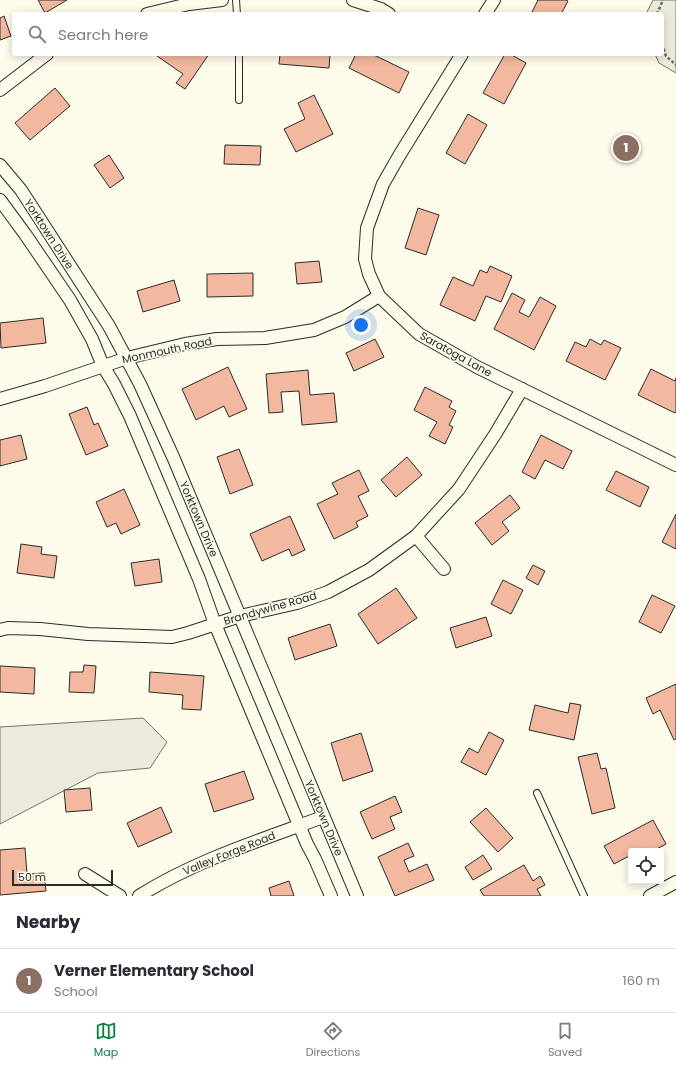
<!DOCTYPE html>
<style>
:root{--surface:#fff;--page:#f2f2f3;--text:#2b2b33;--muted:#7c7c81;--line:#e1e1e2;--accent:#0b8043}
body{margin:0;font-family:Poppins,sans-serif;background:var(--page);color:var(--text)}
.controls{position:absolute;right:12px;bottom:12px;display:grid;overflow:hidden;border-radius:4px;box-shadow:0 2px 10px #0003}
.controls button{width:36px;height:36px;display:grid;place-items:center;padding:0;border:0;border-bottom:1px solid var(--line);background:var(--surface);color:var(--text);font:20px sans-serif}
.scale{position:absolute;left:12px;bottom:10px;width:101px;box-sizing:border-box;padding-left:4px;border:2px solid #2b2b2b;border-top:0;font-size:11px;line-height:14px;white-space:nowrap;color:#2b2b2b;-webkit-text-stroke:3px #fdfbea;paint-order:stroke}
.you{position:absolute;left:361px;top:325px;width:14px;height:14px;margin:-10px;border:3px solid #fff;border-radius:50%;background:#1a73e8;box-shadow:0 0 0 6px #1a73e833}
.badge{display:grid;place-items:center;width:26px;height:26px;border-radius:50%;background:var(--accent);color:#fff;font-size:13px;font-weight:700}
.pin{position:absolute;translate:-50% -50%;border:2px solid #fff;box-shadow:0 1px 4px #0006}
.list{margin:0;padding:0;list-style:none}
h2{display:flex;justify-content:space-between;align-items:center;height:52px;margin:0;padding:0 16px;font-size:17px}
h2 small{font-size:13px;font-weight:400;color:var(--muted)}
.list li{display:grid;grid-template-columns:26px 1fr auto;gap:12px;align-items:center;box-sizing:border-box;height:64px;padding:0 16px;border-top:1px solid var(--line)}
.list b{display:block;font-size:15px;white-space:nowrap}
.list p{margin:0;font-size:13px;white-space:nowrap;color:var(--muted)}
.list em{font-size:13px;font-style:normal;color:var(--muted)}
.icon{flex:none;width:22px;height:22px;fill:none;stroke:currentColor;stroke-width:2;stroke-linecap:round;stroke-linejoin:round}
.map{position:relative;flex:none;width:676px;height:896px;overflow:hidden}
.search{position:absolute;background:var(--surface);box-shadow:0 2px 10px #0003;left:12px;right:12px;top:12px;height:44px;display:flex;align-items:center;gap:10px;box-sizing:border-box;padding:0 14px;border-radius:4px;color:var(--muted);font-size:15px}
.sheet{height:116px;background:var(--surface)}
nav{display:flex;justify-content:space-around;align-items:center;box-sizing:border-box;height:56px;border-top:1px solid var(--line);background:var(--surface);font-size:11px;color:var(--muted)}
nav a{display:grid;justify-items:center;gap:2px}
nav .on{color:var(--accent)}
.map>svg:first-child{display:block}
</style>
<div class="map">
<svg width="676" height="896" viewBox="0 0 676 896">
<rect width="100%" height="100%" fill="#fdfbea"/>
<g fill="#ecebdb" stroke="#74746e">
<path d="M653 0H676V73L659 63 655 54H662V14H646Z"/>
<path d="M143 718 167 742 150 768 98 773 0 824V727Z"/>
</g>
<g fill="#f2b8a0" stroke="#2b2b2b">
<path d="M38 0H67L45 13Z"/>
<path d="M538 0H566L568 1 561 14H531Z"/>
<path d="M4 16 11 36 0 40V18Z"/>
<path d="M158 54H209L185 89 176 83 183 74 157 56Z"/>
<path d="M280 54H330L329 68 279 64Z"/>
<path d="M356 54H372L409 72 399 93 349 68Z"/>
<path d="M505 54H510L526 63 504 104 483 93Z"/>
<path d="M55 88 70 106 30 140 15 123Z"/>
<path d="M314 95 333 134 296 152 284 129 305 119 298 103Z"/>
<path d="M468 114 487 125 465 164 446 153Z"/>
<path d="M225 145 261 146 260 165 224 164Z"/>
<path d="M109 155 124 178 110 188 94 165Z"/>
<path d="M418 208 439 215 426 255 405 248Z"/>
<path d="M319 261 322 282 297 284 295 263Z"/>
<path d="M490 266 512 276 501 302 486 296 475 321 440 305 453 277 473 286 480 270 487 273Z"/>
<path d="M253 273V296L207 297V274Z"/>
<path d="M174 280 180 301 143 312 137 291Z"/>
<path d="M512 293 525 300 519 312 529 317 540 297 556 306 534 350 494 329Z"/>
<path d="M43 318 46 343 1 348 0 323Z"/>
<path d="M375 339 384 357 354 371 346 353Z"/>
<path d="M590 339 601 345 604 340 621 348 605 380 566 361 575 342 586 347Z"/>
<path d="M228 367 247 409 229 417 224 406 196 420 182 389Z"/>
<path d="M651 369 675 381 676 378V411L675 413 638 395Z"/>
<path d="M308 370 310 395 334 393 337 422 302 425 299 391 281 392 283 412 269 413 266 374Z"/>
<path d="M425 387 452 401 449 407 456 411 449 425 453 427 445 444 429 436 437 422 414 410Z"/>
<path d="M87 407 94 425 98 423 108 446 86 455 69 414Z"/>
<path d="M21 435 27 459 0 466V440Z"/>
<path d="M541 435 572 451 563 469 545 460 535 479 522 472Z"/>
<path d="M239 449 253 485 230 494 217 457Z"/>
<path d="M407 457 422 475 396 497 381 480Z"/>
<path d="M359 470 369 491 358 496 368 516 356 522 358 527 334 539 317 504 338 494 332 483Z"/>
<path d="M616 471 649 487 640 507 606 490Z"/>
<path d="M124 489 140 525 121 534 116 523 107 527 96 502Z"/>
<path d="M510 495 520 508 502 522 509 531 492 545 475 523Z"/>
<path d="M676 514V549L662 542Z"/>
<path d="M290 516 305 550 292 556 289 549 262 561 250 534Z"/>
<path d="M21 544 42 547 41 554 57 556 54 578 17 573Z"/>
<path d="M159 559 162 582 135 586 131 563Z"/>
<path d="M533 565 545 571 538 585 526 578Z"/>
<path d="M503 580 523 590 511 614 491 604Z"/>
<path d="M396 588 417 618 378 644 358 614Z"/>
<path d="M652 595 675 606 661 633 639 622Z"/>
<path d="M486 617 492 636 456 648 450 628Z"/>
<path d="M330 624 337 646 295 660 288 638Z"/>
<path d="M84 665 96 666 94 693 69 692 70 672H83Z"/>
<path d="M0 666 35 668 34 694 0 692Z"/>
<path d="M150 672 204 676 201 710 182 709 183 695 149 692Z"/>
<path d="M676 684V739L674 740 660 710 653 714 646 698Z"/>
<path d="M570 703 581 705 574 740 529 730 535 705 568 713Z"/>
<path d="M489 732 504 740 486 775 461 762 469 748 478 753Z"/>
<path d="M361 733 373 771 343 781 331 743Z"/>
<path d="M597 753 601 769 606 768 615 808 592 814 578 757Z"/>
<path d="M244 771 254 799 214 812 205 784Z"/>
<path d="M90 788 92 810 66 812 64 790Z"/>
<path d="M395 796 402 812 390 817 395 829 372 839 360 812Z"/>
<path d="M161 807 172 832 138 847 127 823Z"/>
<path d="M486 808 513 838 498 852 470 822Z"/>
<path d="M653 820 666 844 653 851H631V855L614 864 604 846Z"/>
<path d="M408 843 414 856 404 860 409 872 427 864 434 880 395 896 378 857Z"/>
<path d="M25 848 27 874 44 873 46 891 0 895V850Z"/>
<path d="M483 855 492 869 473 880 465 867Z"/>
<path d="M524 865 533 881 540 876 545 885 537 889 541 896H484L480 890Z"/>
<path d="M289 881 294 896H271L269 888Z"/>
</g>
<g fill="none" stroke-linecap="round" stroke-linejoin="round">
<defs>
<g id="service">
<path d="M236 0 237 14"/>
<path d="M239 100V54"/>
<path d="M537 793 584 896"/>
</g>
<g id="minor">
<path d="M353 0 381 9 389 14"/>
<path d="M147 14 189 4 222 0"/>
<path d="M485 14 494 0"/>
<path d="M462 54 399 156 383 184 367 228 365 259 369 274 379 296 419 334 477 367 676 465"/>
<path d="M0 90 47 54"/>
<path d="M0 165 21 190 109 326 140 384 174 459 357 896"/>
<path d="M0 200 25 234 70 300 92 339 103 366 114 384 130 416 199 579 215 624 307 844 315 859 331 896"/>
<path d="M0 399 45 386 127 358 185 344 217 339 265 338 314 330 345 317 379 296"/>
<path d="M416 536 444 569"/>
<path d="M0 630 8 628 40 629 88 634 172 637 188 633 240 616 297 603 328 592 369 570 416 536 459 489 496 433 522 389"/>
<path d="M85 874 120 896"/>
<path d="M139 896C196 860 261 840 323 817"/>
<path d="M650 896 676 882"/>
</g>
</defs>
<use href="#service" stroke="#2b2b2b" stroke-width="8"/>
<use href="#minor" stroke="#2b2b2b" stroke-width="14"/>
<g stroke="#6a6964" stroke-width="2.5" stroke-dasharray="3 2" stroke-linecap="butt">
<path d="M657 14 663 0"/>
<path d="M662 44 666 56 676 65"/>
</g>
<use href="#service" stroke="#fdfbea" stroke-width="6"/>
<use href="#minor" stroke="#fdfbea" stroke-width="12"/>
</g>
<g text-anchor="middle" stroke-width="3" stroke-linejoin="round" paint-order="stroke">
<g font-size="11" fill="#2b2b2b" stroke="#fdfbea">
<text transform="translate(49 234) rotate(57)" y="4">Yorktown Drive</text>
<text transform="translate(167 350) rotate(-12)" y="4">Monmouth Road</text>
<text transform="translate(456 354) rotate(29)" y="4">Saratoga Lane</text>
<text transform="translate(199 519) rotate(67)" y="4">Yorktown Drive</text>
<text transform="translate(270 608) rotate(-16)" y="4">Brandywine Road</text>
<text transform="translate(324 818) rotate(67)" y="4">Yorktown Drive</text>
<text transform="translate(229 853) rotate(-22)" y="4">Valley Forge Road</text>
</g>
</g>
</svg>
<div class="controls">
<button><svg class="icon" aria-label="locate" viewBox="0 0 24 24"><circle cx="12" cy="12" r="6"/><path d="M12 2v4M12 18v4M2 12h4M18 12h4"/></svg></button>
</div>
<div class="scale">50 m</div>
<div class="you"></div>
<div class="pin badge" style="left:626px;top:148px;background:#8d6e63">1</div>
<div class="search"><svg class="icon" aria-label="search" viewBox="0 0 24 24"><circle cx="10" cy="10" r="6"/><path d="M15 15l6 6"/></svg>Search here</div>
</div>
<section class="sheet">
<h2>Nearby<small></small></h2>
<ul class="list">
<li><span class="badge" style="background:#8d6e63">1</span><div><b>Verner Elementary School</b><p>School</p></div><em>160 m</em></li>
</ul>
</section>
<nav>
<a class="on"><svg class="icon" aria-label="map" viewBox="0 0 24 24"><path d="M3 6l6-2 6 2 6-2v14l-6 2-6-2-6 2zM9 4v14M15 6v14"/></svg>Map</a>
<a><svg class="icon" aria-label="directions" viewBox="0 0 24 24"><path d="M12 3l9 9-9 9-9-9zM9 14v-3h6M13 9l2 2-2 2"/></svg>Directions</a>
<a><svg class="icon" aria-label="saved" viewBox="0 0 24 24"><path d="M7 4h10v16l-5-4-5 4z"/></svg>Saved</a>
</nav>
